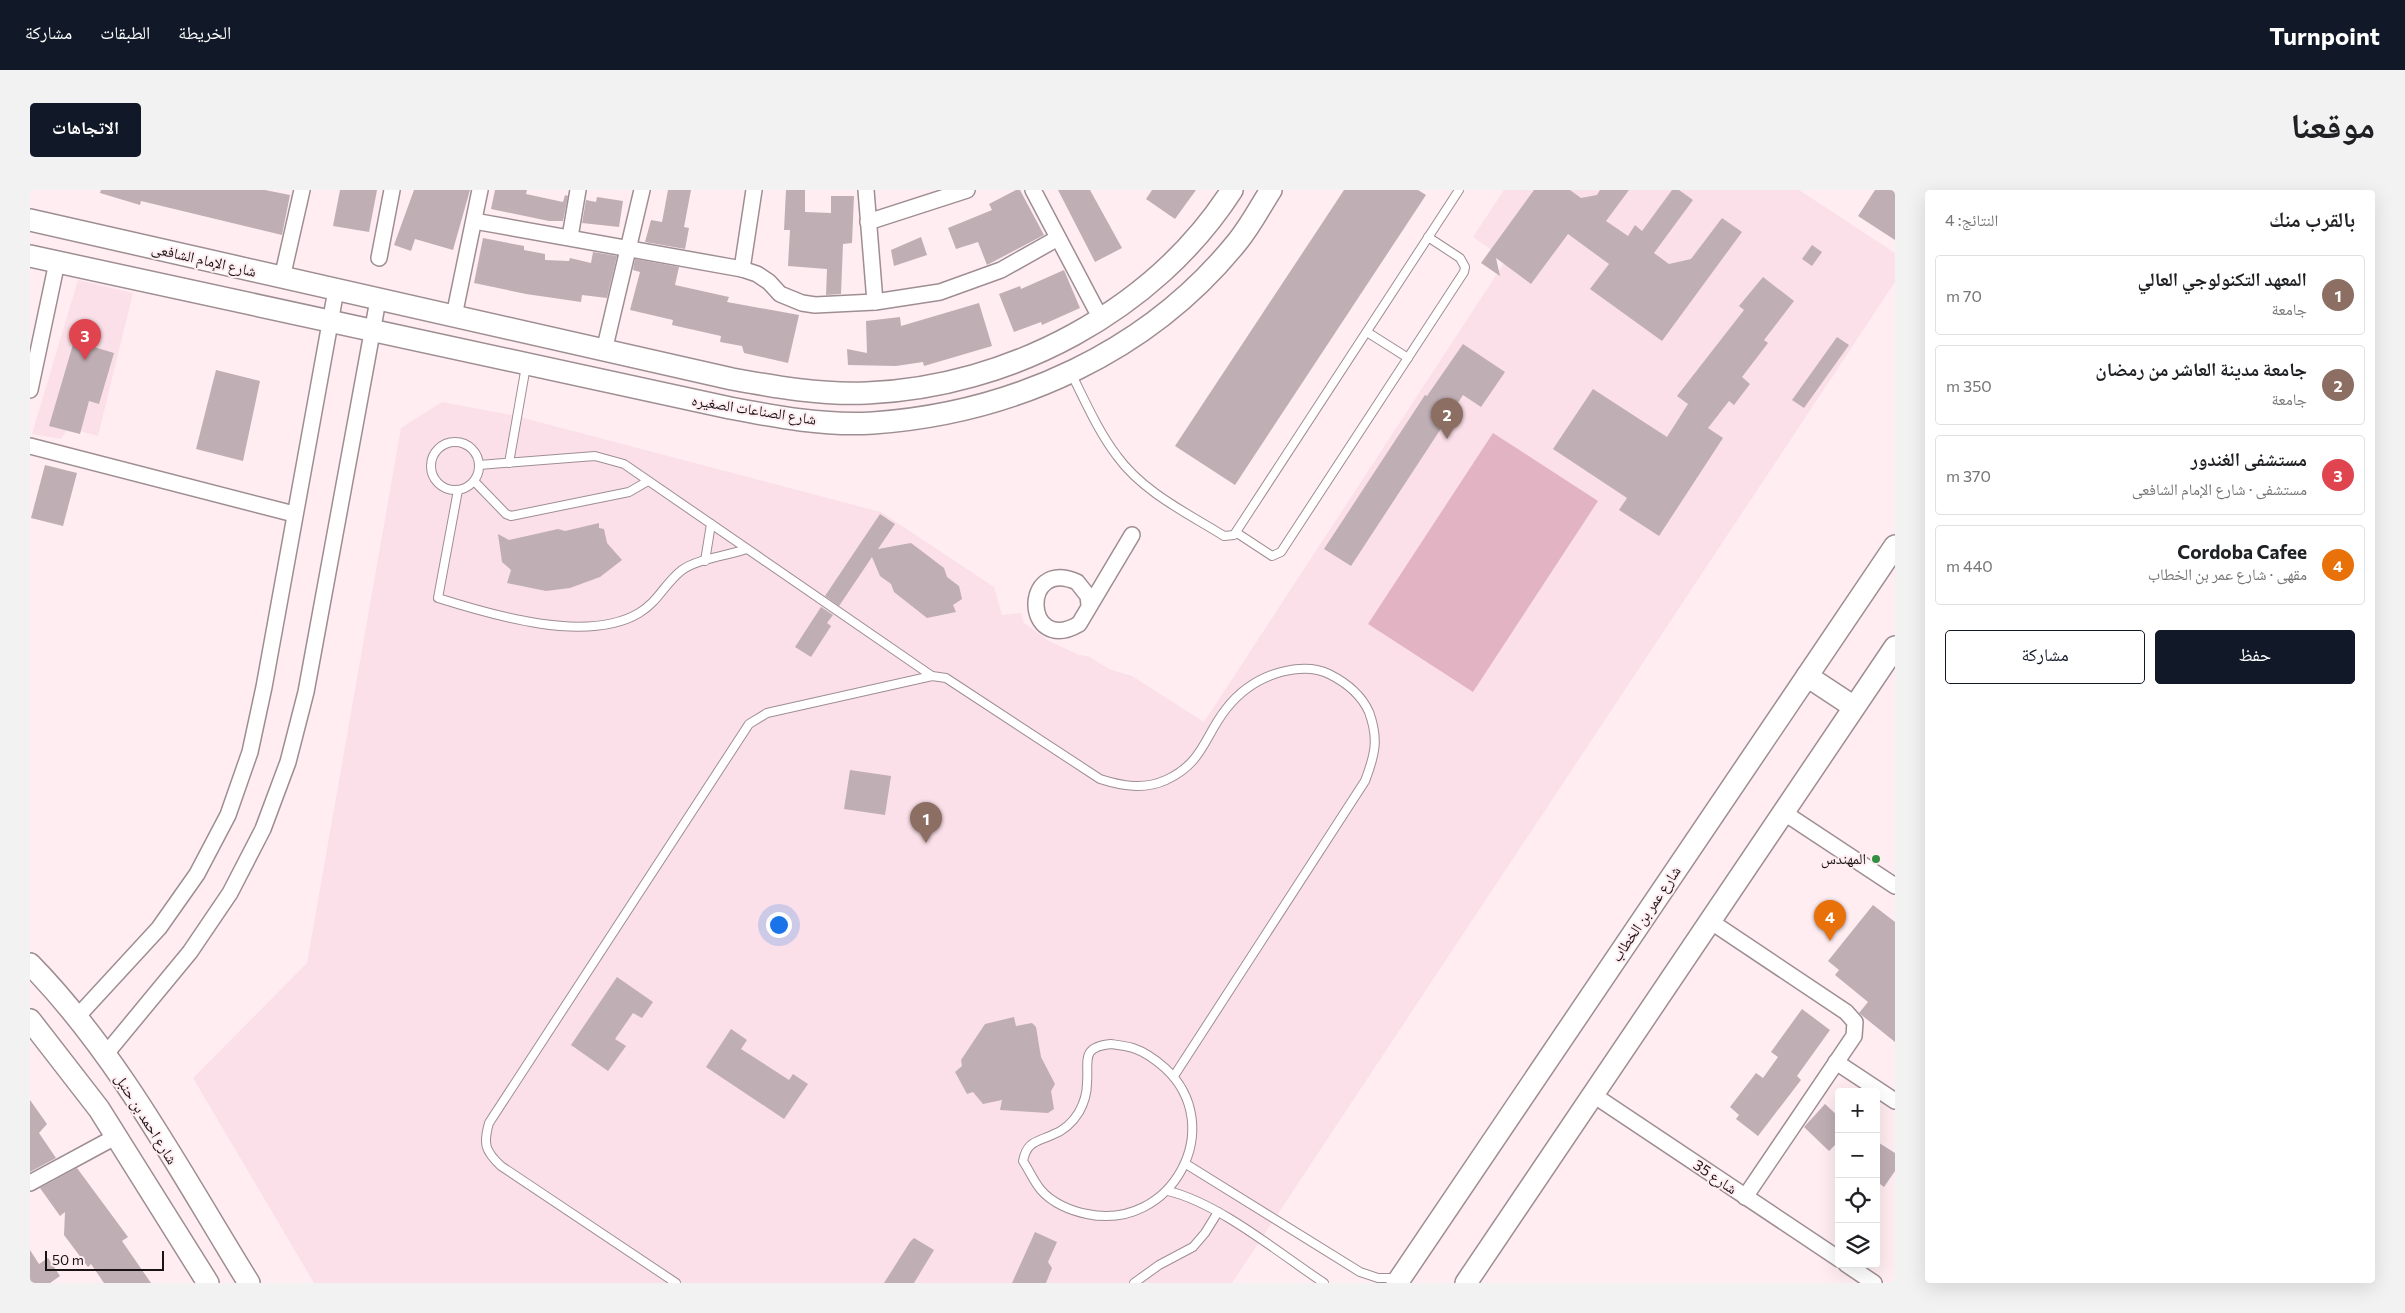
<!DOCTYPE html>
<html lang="ar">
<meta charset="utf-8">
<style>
:root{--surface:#fff;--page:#f2f2f2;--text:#202124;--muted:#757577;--line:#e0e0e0;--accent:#111827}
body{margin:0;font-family:Commissioner,"Noto Naskh Arabic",sans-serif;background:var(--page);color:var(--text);direction:rtl}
.controls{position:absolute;right:15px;bottom:15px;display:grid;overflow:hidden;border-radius:5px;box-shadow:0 5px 20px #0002}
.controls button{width:45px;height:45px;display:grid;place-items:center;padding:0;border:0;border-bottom:1px solid var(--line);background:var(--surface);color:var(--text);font:25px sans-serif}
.scale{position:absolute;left:15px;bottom:12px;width:119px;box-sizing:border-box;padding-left:5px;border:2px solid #191315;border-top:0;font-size:14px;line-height:18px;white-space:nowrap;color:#191315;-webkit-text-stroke:4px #ffedf2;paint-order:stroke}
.you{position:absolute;left:748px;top:734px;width:18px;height:18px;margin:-12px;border:4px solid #fff;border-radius:50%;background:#1a73e8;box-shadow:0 0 0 8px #1a73e833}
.badge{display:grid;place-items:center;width:32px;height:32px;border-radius:50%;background:var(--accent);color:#fff;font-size:16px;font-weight:700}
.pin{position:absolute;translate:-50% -41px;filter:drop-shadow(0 1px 2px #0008)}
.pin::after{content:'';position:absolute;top:26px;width:18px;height:15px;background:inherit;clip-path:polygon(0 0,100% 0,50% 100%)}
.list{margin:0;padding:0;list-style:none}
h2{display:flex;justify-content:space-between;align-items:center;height:65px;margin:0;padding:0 20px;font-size:21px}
h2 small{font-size:16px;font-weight:400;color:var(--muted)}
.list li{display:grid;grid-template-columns:32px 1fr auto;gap:15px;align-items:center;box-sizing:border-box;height:80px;margin:0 10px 10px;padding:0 10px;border:1px solid var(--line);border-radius:5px}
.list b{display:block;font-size:19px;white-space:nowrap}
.list p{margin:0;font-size:16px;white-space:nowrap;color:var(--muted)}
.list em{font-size:16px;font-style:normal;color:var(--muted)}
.actions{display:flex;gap:10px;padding:15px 20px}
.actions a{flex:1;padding:11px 0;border:1px solid var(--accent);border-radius:5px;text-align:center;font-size:18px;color:var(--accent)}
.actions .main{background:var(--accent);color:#fff}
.icon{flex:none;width:28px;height:28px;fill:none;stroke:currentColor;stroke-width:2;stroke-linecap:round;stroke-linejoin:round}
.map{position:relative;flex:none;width:1865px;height:1093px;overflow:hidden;direction:ltr;border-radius:5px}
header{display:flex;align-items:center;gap:30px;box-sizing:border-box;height:70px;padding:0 25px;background:var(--accent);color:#fff}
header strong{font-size:24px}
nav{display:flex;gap:28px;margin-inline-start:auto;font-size:18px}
.intro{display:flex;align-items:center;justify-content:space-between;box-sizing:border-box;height:120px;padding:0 30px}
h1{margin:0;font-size:35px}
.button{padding:12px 22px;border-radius:5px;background:var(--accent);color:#fff;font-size:18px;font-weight:700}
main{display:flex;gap:30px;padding:0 30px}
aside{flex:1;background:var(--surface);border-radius:5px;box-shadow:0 5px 20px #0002}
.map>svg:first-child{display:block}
</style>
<header>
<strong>Turnpoint</strong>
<nav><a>الخريطة</a><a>الطبقات</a><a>مشاركة</a></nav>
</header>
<div class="intro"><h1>موقعنا</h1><a class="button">الاتجاهات</a></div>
<main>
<aside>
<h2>بالقرب منك<small>النتائج: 4</small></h2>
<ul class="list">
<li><span class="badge" style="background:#8d6e63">1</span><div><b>المعهد التكنولوجي العالي</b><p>جامعة</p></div><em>70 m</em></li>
<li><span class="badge" style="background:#8d6e63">2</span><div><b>جامعة مدينة العاشر من رمضان</b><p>جامعة</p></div><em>350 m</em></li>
<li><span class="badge" style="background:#e0444e">3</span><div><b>مستشفى الغندور</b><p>مستشفى · شارع الإمام الشافعى</p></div><em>370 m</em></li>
<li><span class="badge" style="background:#e8710a">4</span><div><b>Cordoba Cafee</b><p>مقهى · شارع عمر بن الخطاب</p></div><em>440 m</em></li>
</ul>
<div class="actions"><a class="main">حفظ</a><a>مشاركة</a></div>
</aside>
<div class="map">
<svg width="1865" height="1093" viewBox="0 0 1865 1093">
<rect width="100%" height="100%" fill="#ffedf2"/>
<g fill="#fbe0e9">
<path d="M1474 0H1769L1865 63V92L1202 1093H284L163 888 277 773 371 238 412 212 486 226 851 322 964 397 972 425 991 423 994 433 1019 451 1049 465 1058 466 1079 479 1102 486 1174 532 1476 70 1443 47Z"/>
<path d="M48 90 103 103 68 246 38 238 31 249 2 244Z"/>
</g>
<path fill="#e2b4c3" d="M1463 243 1568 311 1443 502 1338 434Z"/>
<g fill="#bfaeb4">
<path d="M71 0H235L260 5 252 45 111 11 110 15 70 3Z"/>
<path d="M310 0H347L339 42 303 36Z"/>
<path d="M384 0H440L423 60 385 49 381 61 364 55Z"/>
<path d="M465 0H497L496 4 533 12 535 5 538 6 533 31H519L461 19Z"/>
<path d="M638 0H661L654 37 659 38 655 59 615 52 621 30 632 32Z"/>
<path d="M756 0H775V22L801 23V6H824L822 53 813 54 811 104 796 105 797 79 758 76 760 40H754Z"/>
<path d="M986 0H990L1014 45 957 75 948 52 926 59 918 38 962 20 959 14Z"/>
<path d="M1028 0H1060L1092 58 1065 72Z"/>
<path d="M1122 0H1166L1145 29 1116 9Z"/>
<path d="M1314 0H1388L1396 5 1205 295 1145 256Z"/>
<path d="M1504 0H1540L1551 8 1567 5 1570 0H1599L1576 31 1598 46 1605 35 1612 41 1642 0H1649L1663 10 1624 63 1639 74 1661 69 1692 28 1712 42 1632 151 1560 99 1579 74 1538 44 1501 94 1466 68 1470 86 1451 73Z"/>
<path d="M1845 0H1865V50L1828 26Z"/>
<path d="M567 7 593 11 589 37 552 33 556 10 566 12Z"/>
<path d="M891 47 897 65 864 76 861 60Z"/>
<path d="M453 48 494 56V60L515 64V70L539 71 540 68 561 73 563 62 587 66 577 108 552 105 551 112 496 104 444 93Z"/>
<path d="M1782 55 1792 62 1782 76 1772 69Z"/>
<path d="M605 69 649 77 645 95 699 107 697 112 769 125 758 173 714 163 712 156 690 152 691 146 642 135 643 130 600 120 610 82 603 80Z"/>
<path d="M1034 80 1050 118 1012 135 1011 132 984 142 969 104 990 96 991 99Z"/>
<path d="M1733 87 1764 111 1734 150 1738 153 1712 187 1720 194 1704 215 1699 211 1678 238 1693 248 1629 346 1589 320 1597 308 1523 259 1563 199 1637 247 1658 214 1647 206 1714 120 1709 116Z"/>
<path d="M949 113 962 156 894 176 893 172 866 176 818 175 817 159 837 163 836 131 870 127 871 136Z"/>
<path d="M1807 147 1819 155 1774 218 1762 210Z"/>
<path d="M44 151 84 163 69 214 59 211 50 244 19 236Z"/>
<path d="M1433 154 1475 182 1451 217 1433 205 1321 376 1294 359 1395 205 1397 206Z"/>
<path d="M186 180 230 191 213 271 166 259Z"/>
<path d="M15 275 47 283 33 336 1 328Z"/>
<path d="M850 324 865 334 848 359 881 353 914 378 917 387 929 396 932 409 923 415 926 422 897 428 864 402 861 394 850 386 842 367 809 416 795 406Z"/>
<path d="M569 333V338L574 339 577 353 592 370 570 387 540 398 516 401 477 393 481 380 472 372 468 344 479 350 528 339 535 341Z"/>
<path d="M791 417 803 425 797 433 801 436 781 467 765 457Z"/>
<path d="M820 580 861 586 855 625 814 619Z"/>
<path d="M1843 715 1865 732V852L1829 823 1838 812 1805 785 1809 780 1798 771Z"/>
<path d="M587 787 623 812 612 828 603 823 585 849 596 856 578 881 541 855Z"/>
<path d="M1772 819 1800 840 1767 886 1771 890 1728 946 1706 929 1709 925 1700 917 1726 883 1733 888 1748 867 1741 862Z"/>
<path d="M984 827 986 836 1002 833 1006 837 1011 867 1025 894 1021 901 1024 919 1018 923 970 920 972 910 953 914 943 902 937 904 925 882 932 876 931 870 955 834Z"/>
<path d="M701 839 717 850 711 859 759 890 763 884 778 894 754 929 676 877Z"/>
<path d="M0 910 17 934 9 943 26 968 0 982Z"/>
<path d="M1795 914 1809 927V951L1799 961 1774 937Z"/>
<path d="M1846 951 1865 963V981L1854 997 1846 991Z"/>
<path d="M47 978 98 1047 92 1051 121 1093H74L61 1074 58 1077 34 1045 35 1022 30 1026 10 998Z"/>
<path d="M1005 1042 1027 1052 1018 1072 1022 1078 1016 1093H982Z"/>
<path d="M884 1048 904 1060 884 1093H854L880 1052Z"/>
<path d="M0 1060 9 1074 18 1068 30 1086 20 1093H0Z"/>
</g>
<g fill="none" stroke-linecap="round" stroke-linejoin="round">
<defs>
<g id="lane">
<path d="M1337 142 1378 168"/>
<path d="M1041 183C1055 211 1068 241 1087 266 1113 302 1157 323 1194 346L1204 345 1429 0"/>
<circle cx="425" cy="276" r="24"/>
<path d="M479 273 496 176"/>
<path d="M449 275 565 266 594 274 902 486"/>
<path d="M444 291 476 324 481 326 599 302 618 291"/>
<path d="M428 300 408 408C462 425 557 454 609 423 628 412 635 393 652 380 667 369 699 365 717 359"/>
<path d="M1207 343 1242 366 1251 362 1434 82 1435 77 1430 68 1398 47"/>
<path d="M675 371 681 334"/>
<path d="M1081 854C1088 855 1096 856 1103 858 1115 862 1126 870 1135 878 1199 937 1141 1042 1057 1024 1041 1021 1022 1013 1011 1000 1004 992 999 980 993 971 997 951 1007 952 1022 945 1033 941 1043 932 1049 922 1054 913 1057 903 1057 893 1059 871 1050 857 1081 854Z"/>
<path d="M1156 974 1330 1082 1348 1088H1368"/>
<path d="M1138 1001C1189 1013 1250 1064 1294 1093"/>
<path d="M646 1093 471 976C455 961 453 954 459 933L719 534 737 523 902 486 916 488 1070 589C1092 596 1114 600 1136 590 1173 573 1174 547 1196 519 1210 501 1229 488 1251 482 1267 478 1285 477 1299 484 1317 493 1331 504 1339 522 1349 549 1345 565 1335 591L1144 886"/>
<path d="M1104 1093 1129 1075 1163 1057 1175 1043 1188 1022"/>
</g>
<g id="street">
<path d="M836 0 845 112"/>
<path d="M1003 0 1071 129"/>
<path d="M444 31 712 79 727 84 739 92 750 104 772 113 785 115 845 112 910 102 971 80 1028 48"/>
<path d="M838 32 937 0"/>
<path d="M540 47 548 0"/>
<path d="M349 68 362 0"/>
<path d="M712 79 724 0"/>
<path d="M252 88 272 0"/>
<path d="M424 126 450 0"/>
<path d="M574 161 612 0"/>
<path d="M0 200 27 72"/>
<path d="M0 256 264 324"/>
<path d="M1059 415 1058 406 1047 392C990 367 994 466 1049 434L1102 345"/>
<path d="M1753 622 1865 696"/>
<path d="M1680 731 1816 822 1825 832 1824 846 1715 1007"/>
<path d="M47 827 129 738 167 684 198 625 220 562 234 497 306 100"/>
<path d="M75 865 160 762 200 703 233 639 258 572 276 502 348 110"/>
<path d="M1806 872 1865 911"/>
<path d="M1562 904 1809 1069"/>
<path d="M0 993 87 946"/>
<path d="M1816 1074 1844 1093"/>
</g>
<g id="secondary">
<path d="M0 30 702 189C746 197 791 205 837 203 980 197 1124 121 1202 0"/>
<path d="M0 66 700 218C747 227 795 236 843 233 984 223 1119 162 1208 51 1221 35 1230 17 1241 0"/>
<path d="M1777 486 1824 517"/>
<path d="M0 774C89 865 152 985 219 1093"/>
<path d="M0 830 69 919 178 1093"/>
<path d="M1367 1093 1865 356"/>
<path d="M1436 1093 1865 457"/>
</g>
</defs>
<use href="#lane" stroke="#9e8e93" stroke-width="10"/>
<use href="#street" stroke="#9e8e93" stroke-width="18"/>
<use href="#secondary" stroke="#9e8e93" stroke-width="24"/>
<use href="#lane" stroke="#fff" stroke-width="8"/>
<use href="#street" stroke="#fff" stroke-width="15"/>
<use href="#secondary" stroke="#fff" stroke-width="21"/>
</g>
<circle fill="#339043" stroke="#ffedf2" stroke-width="2" cx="1846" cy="669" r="5"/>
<g text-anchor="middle" stroke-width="4" stroke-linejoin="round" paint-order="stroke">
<g font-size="15" fill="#191315" stroke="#ffedf2">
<text transform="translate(174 70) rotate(13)" y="5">شارع الإمام الشافعى</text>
<text transform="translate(724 220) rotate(9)" y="5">شارع الصناعات الصغيره</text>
<text transform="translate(1616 724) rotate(-56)" y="5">شارع عمر بن الخطاب</text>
<text transform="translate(116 929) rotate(58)" y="5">شارع احمد بن حنبل</text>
<text transform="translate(1685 987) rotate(34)" y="5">شارع 35</text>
</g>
<g font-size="15" fill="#191315" stroke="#ffedf2" text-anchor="end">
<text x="1836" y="674">المهندس</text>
</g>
</g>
</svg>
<div class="controls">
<button>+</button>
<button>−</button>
<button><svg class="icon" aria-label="locate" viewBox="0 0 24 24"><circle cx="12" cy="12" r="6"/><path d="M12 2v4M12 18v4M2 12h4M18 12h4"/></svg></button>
<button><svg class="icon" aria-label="layers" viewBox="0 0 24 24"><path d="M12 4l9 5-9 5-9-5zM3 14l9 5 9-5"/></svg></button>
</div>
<div class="scale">50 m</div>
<div class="you"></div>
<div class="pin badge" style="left:896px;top:653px;background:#8d6e63">1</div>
<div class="pin badge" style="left:1417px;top:249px;background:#8d6e63">2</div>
<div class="pin badge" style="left:55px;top:170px;background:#e0444e">3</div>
<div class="pin badge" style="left:1800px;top:751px;background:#e8710a">4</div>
</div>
</main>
